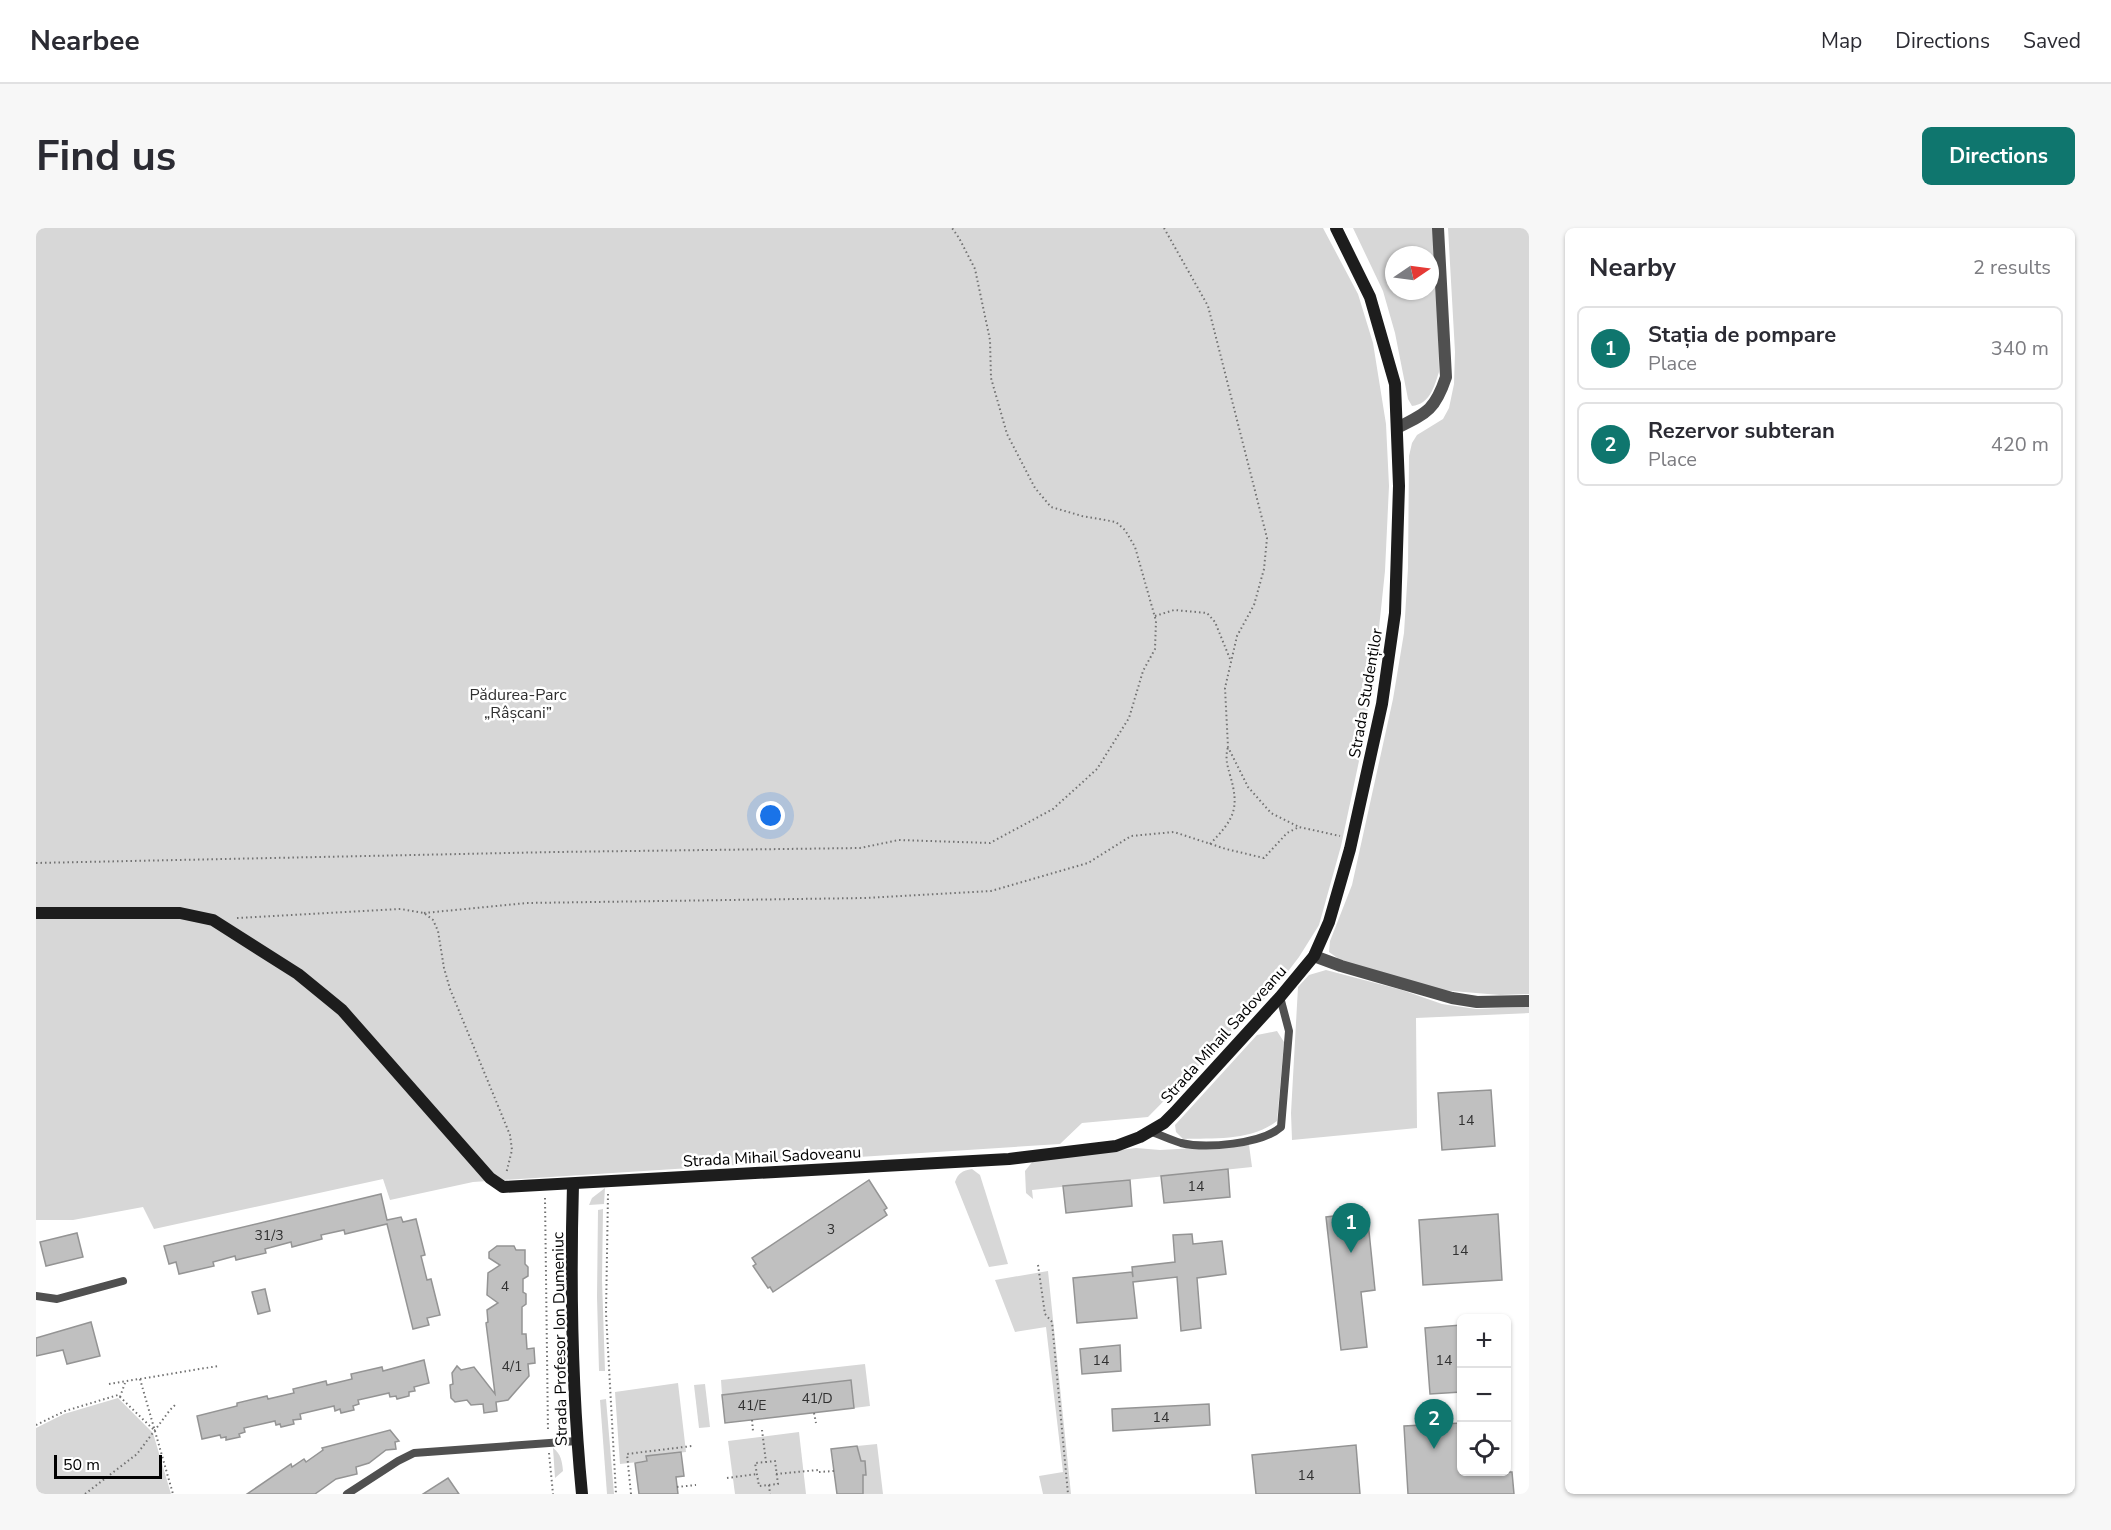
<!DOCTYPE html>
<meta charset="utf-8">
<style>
:root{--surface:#fff;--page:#f7f7f7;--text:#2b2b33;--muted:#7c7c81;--line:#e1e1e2;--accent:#0f766e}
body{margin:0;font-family:"Nunito Sans",sans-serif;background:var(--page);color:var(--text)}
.controls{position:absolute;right:18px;bottom:18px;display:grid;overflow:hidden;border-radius:9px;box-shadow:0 2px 4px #0004}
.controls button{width:54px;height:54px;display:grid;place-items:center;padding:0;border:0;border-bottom:2px solid var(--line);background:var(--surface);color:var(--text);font:30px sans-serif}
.compass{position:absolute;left:1349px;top:18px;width:54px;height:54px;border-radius:50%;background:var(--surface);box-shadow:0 2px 4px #0004;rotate:77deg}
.scale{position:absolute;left:18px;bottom:15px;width:108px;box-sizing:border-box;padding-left:6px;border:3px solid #000;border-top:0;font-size:16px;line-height:21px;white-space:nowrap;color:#000;-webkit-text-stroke:4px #fff;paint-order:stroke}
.you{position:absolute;left:735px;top:588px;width:21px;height:21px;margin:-15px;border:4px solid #fff;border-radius:50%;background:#1a73e8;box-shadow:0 0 0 9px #1a73e833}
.badge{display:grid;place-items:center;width:39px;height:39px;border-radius:50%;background:var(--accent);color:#fff;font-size:20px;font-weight:700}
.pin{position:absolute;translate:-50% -50px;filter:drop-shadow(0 2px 3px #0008)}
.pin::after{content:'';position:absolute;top:32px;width:21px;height:18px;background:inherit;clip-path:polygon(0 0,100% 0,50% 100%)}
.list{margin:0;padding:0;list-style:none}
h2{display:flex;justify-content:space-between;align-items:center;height:78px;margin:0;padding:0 24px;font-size:26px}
h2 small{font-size:20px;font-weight:400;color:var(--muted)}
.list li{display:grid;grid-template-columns:39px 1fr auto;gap:18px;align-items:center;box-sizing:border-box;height:84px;margin:0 12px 12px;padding:0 12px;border:2px solid var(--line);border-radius:9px}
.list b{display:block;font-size:22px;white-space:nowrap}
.list p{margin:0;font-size:20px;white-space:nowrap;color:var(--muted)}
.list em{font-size:20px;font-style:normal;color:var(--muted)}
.icon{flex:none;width:33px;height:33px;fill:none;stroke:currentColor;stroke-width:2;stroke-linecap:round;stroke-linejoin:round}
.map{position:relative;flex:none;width:1493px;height:1266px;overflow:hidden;border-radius:9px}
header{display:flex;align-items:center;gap:36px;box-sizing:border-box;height:84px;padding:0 30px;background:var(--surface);border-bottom:2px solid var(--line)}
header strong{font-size:28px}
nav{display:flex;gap:33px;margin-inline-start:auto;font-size:21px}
.intro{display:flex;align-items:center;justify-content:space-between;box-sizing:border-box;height:144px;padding:0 36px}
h1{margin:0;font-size:42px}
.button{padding:15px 27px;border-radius:9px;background:var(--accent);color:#fff;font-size:21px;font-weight:700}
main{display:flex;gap:36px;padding:0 36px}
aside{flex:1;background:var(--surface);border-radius:9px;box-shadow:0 2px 4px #0004}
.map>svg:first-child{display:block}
</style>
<header>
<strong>Nearbee</strong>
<nav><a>Map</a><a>Directions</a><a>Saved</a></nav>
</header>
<div class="intro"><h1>Find us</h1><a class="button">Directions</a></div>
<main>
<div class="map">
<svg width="1493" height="1266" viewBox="0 0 1493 1266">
<rect width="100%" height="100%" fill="#fff"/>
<g fill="#d7d7d7" fill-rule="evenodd">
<path d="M0 0H1287L1322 66 1337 115 1350 196 1353 258 1349 343 1341 419 1327 514 1305 618 1283 697 1263 729 1240 759 1112 889 1046 895 1024 916 437 954 354 972 347 951 118 1001 107 979 37 992H0Z"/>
<path d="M1317 0H1401L1403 144C1398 159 1394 176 1376 178L1372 171 1359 105 1347 63ZM1358 27H1394V63H1358Z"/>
<path d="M1412 0H1493V766L1464 767 1404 762 1307 734 1293 724 1294 713 1316 657 1357 471 1368 405 1372 340 1373 228 1376 215 1381 207 1407 191 1413 180 1418 156 1419 124Z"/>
<path d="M1290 742 1366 762 1406 776 1440 781 1493 779V785L1380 790 1381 900 1256 912 1255 885 1262 759 1273 747Z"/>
<path d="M1241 803 1248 814 1241 893C1215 913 1179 910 1147 911L1140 904 1139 897 1221 807Z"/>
<path d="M1213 917 1216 939 996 962 997 971 990 965 989 943 997 933 1100 920 1124 922Z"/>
<path d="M936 941 944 947 972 1036 953 1039 919 954C922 945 926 943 936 941Z"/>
<path d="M569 960 568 976 553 977 556 970Z"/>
<path d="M567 981 566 1052 569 1143H563L561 1069 562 982Z"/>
<path d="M1012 1043 1035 1266H1007L1003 1248 1027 1244 1010 1099 979 1104 959 1052Z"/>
<path d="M829 1136 834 1178 818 1180 814 1152 686 1167 685 1152Z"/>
<path d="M642 1155 650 1224 611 1228V1233L584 1236 579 1164Z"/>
<path d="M669 1156 674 1199 663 1200 658 1157Z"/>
<path d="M82 1170 117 1205 135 1266H0V1200L28 1186Z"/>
<path d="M570 1171 578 1266H571L564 1172Z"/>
<path d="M763 1204 770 1266H699L692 1213Z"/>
<path d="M841 1216 847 1266H827V1247H830L829 1233H825L821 1218Z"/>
<path d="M517 1220C525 1226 526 1233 527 1243L519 1250Z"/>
</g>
<g fill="#c0c0c0" stroke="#949494" stroke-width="1.5">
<path d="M1455 862 1459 918 1406 922 1402 865Z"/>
<path d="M1192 941 1194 969 1128 975 1125 948Z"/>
<path d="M833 952 851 980 848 982 851 987 737 1064 734 1059 732 1060 717 1038 720 1036 716 1030Z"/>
<path d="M1094 952 1096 978 1030 985 1027 958Z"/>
<path d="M345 966 351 992 365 989 367 994 380 991 389 1027 385 1028 391 1052 395 1051 404 1087 391 1090 393 1097 377 1101 351 996 309 1006 308 1002 285 1007 286 1011 256 1019 255 1014 229 1021 230 1025 200 1032 199 1028 177 1034 178 1038 143 1046 140 1034 133 1036 128 1018Z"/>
<path d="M1331 984 1339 1062 1325 1064 1331 1119 1305 1122 1290 989Z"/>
<path d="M1462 986 1466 1052 1387 1057 1383 992Z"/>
<path d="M41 1005 47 1029 10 1038 4 1014Z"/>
<path d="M1156 1006 1157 1016 1186 1013 1190 1046 1161 1050 1165 1100 1145 1103 1141 1049 1097 1054 1101 1090 1041 1095 1037 1050 1096 1044 1097 1049 1096 1039 1139 1034 1137 1007Z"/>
<path d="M461 1018H478L480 1022H489V1036L492 1039V1048L487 1051V1064L490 1066V1076L486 1079V1106H490L491 1121 498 1120 499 1135 492 1136 493 1148 472 1172 460 1174 461 1183 448 1185 447 1176 435 1177 431 1172 419 1174 415 1170 414 1157 417 1156 416 1145 421 1138 425 1142 438 1139 459 1166 450 1095 452 1094 451 1082 462 1075 451 1067 452 1045 464 1037 453 1030V1024Z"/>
<path d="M229 1061 234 1083 222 1086 216 1064Z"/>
<path d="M55 1094 64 1128 31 1136 27 1122 0 1128V1110Z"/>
<path d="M1425 1097V1164L1394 1166 1389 1100Z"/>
<path d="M1084 1117 1085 1143 1046 1146 1044 1121Z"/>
<path d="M388 1132 393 1155 378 1159 379 1163 373 1164V1168L361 1171 360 1168 354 1169 353 1165 322 1172 323 1176 317 1178 318 1182 305 1185 304 1181 299 1183 298 1178 264 1186 265 1191 257 1192 258 1196 245 1199 244 1196 240 1197 239 1193 208 1200 209 1204 203 1206 204 1209 190 1212V1209L185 1210 184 1207 166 1211 161 1188 201 1178V1175L231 1168 232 1171 258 1165 257 1161 290 1153 291 1157 316 1151 315 1146 346 1139 347 1143Z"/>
<path d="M815 1152 818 1180 689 1195 686 1167Z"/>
<path d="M1173 1176 1174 1197 1077 1203 1076 1181Z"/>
<path d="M1425 1195V1244H1476L1478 1266H1372L1368 1198Z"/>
<path d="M354 1202 363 1213 359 1214 360 1221 350 1222 333 1235 320 1239 321 1246 300 1251 279 1266H211L255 1236 256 1239 268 1231 270 1234 287 1222 286 1220Z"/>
<path d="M1320 1217 1324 1266H1220L1216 1227Z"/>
<path d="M821 1218 825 1233H829L830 1247H827V1266H801L795 1221Z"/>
<path d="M645 1224 648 1248 640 1249 642 1266H603L599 1235 611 1233 610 1228Z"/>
<path d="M412 1250 423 1266H387Z"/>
</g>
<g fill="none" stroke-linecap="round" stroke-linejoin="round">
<g stroke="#727272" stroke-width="2" stroke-dasharray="1.5 3" stroke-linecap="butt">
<path d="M1128 0 1172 78 1231 310 1228 341 1218 377 1201 408 1189 460 1192 519 1212 559 1235 585 1263 599"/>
<path d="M1119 388 1138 382 1171 385 1179 394 1194 431"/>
<path d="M1174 616C1198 591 1204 581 1194 547 1191 536 1189 530 1192 519"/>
<path d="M0 635 519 624 824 620 863 612 954 615 1017 581 1061 541 1093 490 1107 443 1119 421 1120 393 1099 319 1089 302 1080 294 1046 288 1015 279 999 260 971 206 955 150 954 112 939 41 923 10 916 0"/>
<path d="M388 685 491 675 829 670 955 663 1052 635 1095 608 1138 604 1190 621 1228 630 1251 605 1263 599 1304 608"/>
<path d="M201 690 365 681 388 685 397 692 402 703 408 740 414 761 474 907 476 922 470 946"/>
<path d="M572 966 570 1085 580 1266"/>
<path d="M509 970 512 1204"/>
<path d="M1002 1037 1009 1086 1016 1094 1032 1266"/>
<path d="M104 1151 137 1266"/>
<path d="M73 1156 182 1138"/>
<path d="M84 1169 89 1155"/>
<path d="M778 1185 780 1195"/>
<path d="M716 1192 717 1203"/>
<path d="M0 1197 29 1183 82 1167 119 1203"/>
<path d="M726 1202 730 1234 719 1235 723 1258 742 1256 739 1233 730 1234"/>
<path d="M513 1225 517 1266"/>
<path d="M783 1244 798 1243"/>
<path d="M740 1246 782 1242"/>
<path d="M691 1250 721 1246"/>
<path d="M733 1257 734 1266"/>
<path d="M641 1259 660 1257"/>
<path d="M49 1266 101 1226 134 1182 141 1175"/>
<path d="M595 1266 591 1226 656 1218"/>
</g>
<g stroke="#505050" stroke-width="8">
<path d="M1114 903C1124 907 1135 912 1145 915 1170 921 1226 916 1245 899L1253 803 1244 769"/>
<path d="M0 1068 21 1071 87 1053"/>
<path d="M311 1266 362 1233 378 1225 541 1213"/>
</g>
<g stroke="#505050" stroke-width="12">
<path d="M1361 200C1391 185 1399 182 1410 149L1402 0"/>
<path d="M1278 728 1305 738 1416 770 1441 774 1493 773"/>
</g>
<g stroke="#1d1d1d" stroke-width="12">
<path d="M0 685H144L177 692 262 746 306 782 454 950 467 959 973 931 1080 918 1104 909 1128 895 1139 884 1244 769 1278 728 1293 694 1314 621 1346 476 1359 385 1363 258 1359 156 1334 69 1300 0"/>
<path d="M537 956C534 1059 536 1164 546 1266"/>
</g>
</g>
<g text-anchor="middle" stroke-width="5" stroke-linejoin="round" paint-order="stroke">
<g font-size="14" fill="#303030">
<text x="1430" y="897">14</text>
<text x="1160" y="963">14</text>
<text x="795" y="1006">3</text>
<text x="233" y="1012">31/3</text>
<text x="1424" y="1027">14</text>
<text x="469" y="1063">4</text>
<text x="1065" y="1137">14</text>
<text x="1408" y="1137">14</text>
<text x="476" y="1143">4/1</text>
<text x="781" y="1175">41/D</text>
<text x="716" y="1182">41/E</text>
<text x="1125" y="1194">14</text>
<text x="1270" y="1252">14</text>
</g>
<g font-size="16" fill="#000" stroke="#fff">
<text transform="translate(1329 465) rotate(-80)" y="6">Strada Studenților</text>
<text transform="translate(1187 806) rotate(-48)" y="6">Strada Mihail Sadoveanu</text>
<text transform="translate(736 928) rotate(-3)" y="6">Strada Mihail Sadoveanu</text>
<text transform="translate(523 1111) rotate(-91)" y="6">Strada Profesor Ion Dumeniuc</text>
</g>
<g font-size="16" fill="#2e2e2e" stroke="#fff">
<text x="482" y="472">Pădurea-Parc<tspan x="482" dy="18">„Râșcani”</tspan></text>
</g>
</g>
</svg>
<div class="controls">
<button>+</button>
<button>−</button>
<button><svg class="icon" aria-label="locate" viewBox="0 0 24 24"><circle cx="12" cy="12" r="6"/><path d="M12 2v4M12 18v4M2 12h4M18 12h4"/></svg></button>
</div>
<svg class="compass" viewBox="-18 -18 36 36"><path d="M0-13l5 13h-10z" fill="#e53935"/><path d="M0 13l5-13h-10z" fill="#7c7c81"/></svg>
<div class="scale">50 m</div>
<div class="you"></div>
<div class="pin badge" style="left:1315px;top:1025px">1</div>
<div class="pin badge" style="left:1398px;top:1221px">2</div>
</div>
<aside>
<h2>Nearby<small>2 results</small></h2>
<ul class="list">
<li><span class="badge">1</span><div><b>Stația de pompare</b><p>Place</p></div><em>340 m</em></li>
<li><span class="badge">2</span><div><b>Rezervor subteran</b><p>Place</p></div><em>420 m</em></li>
</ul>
</aside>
</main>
